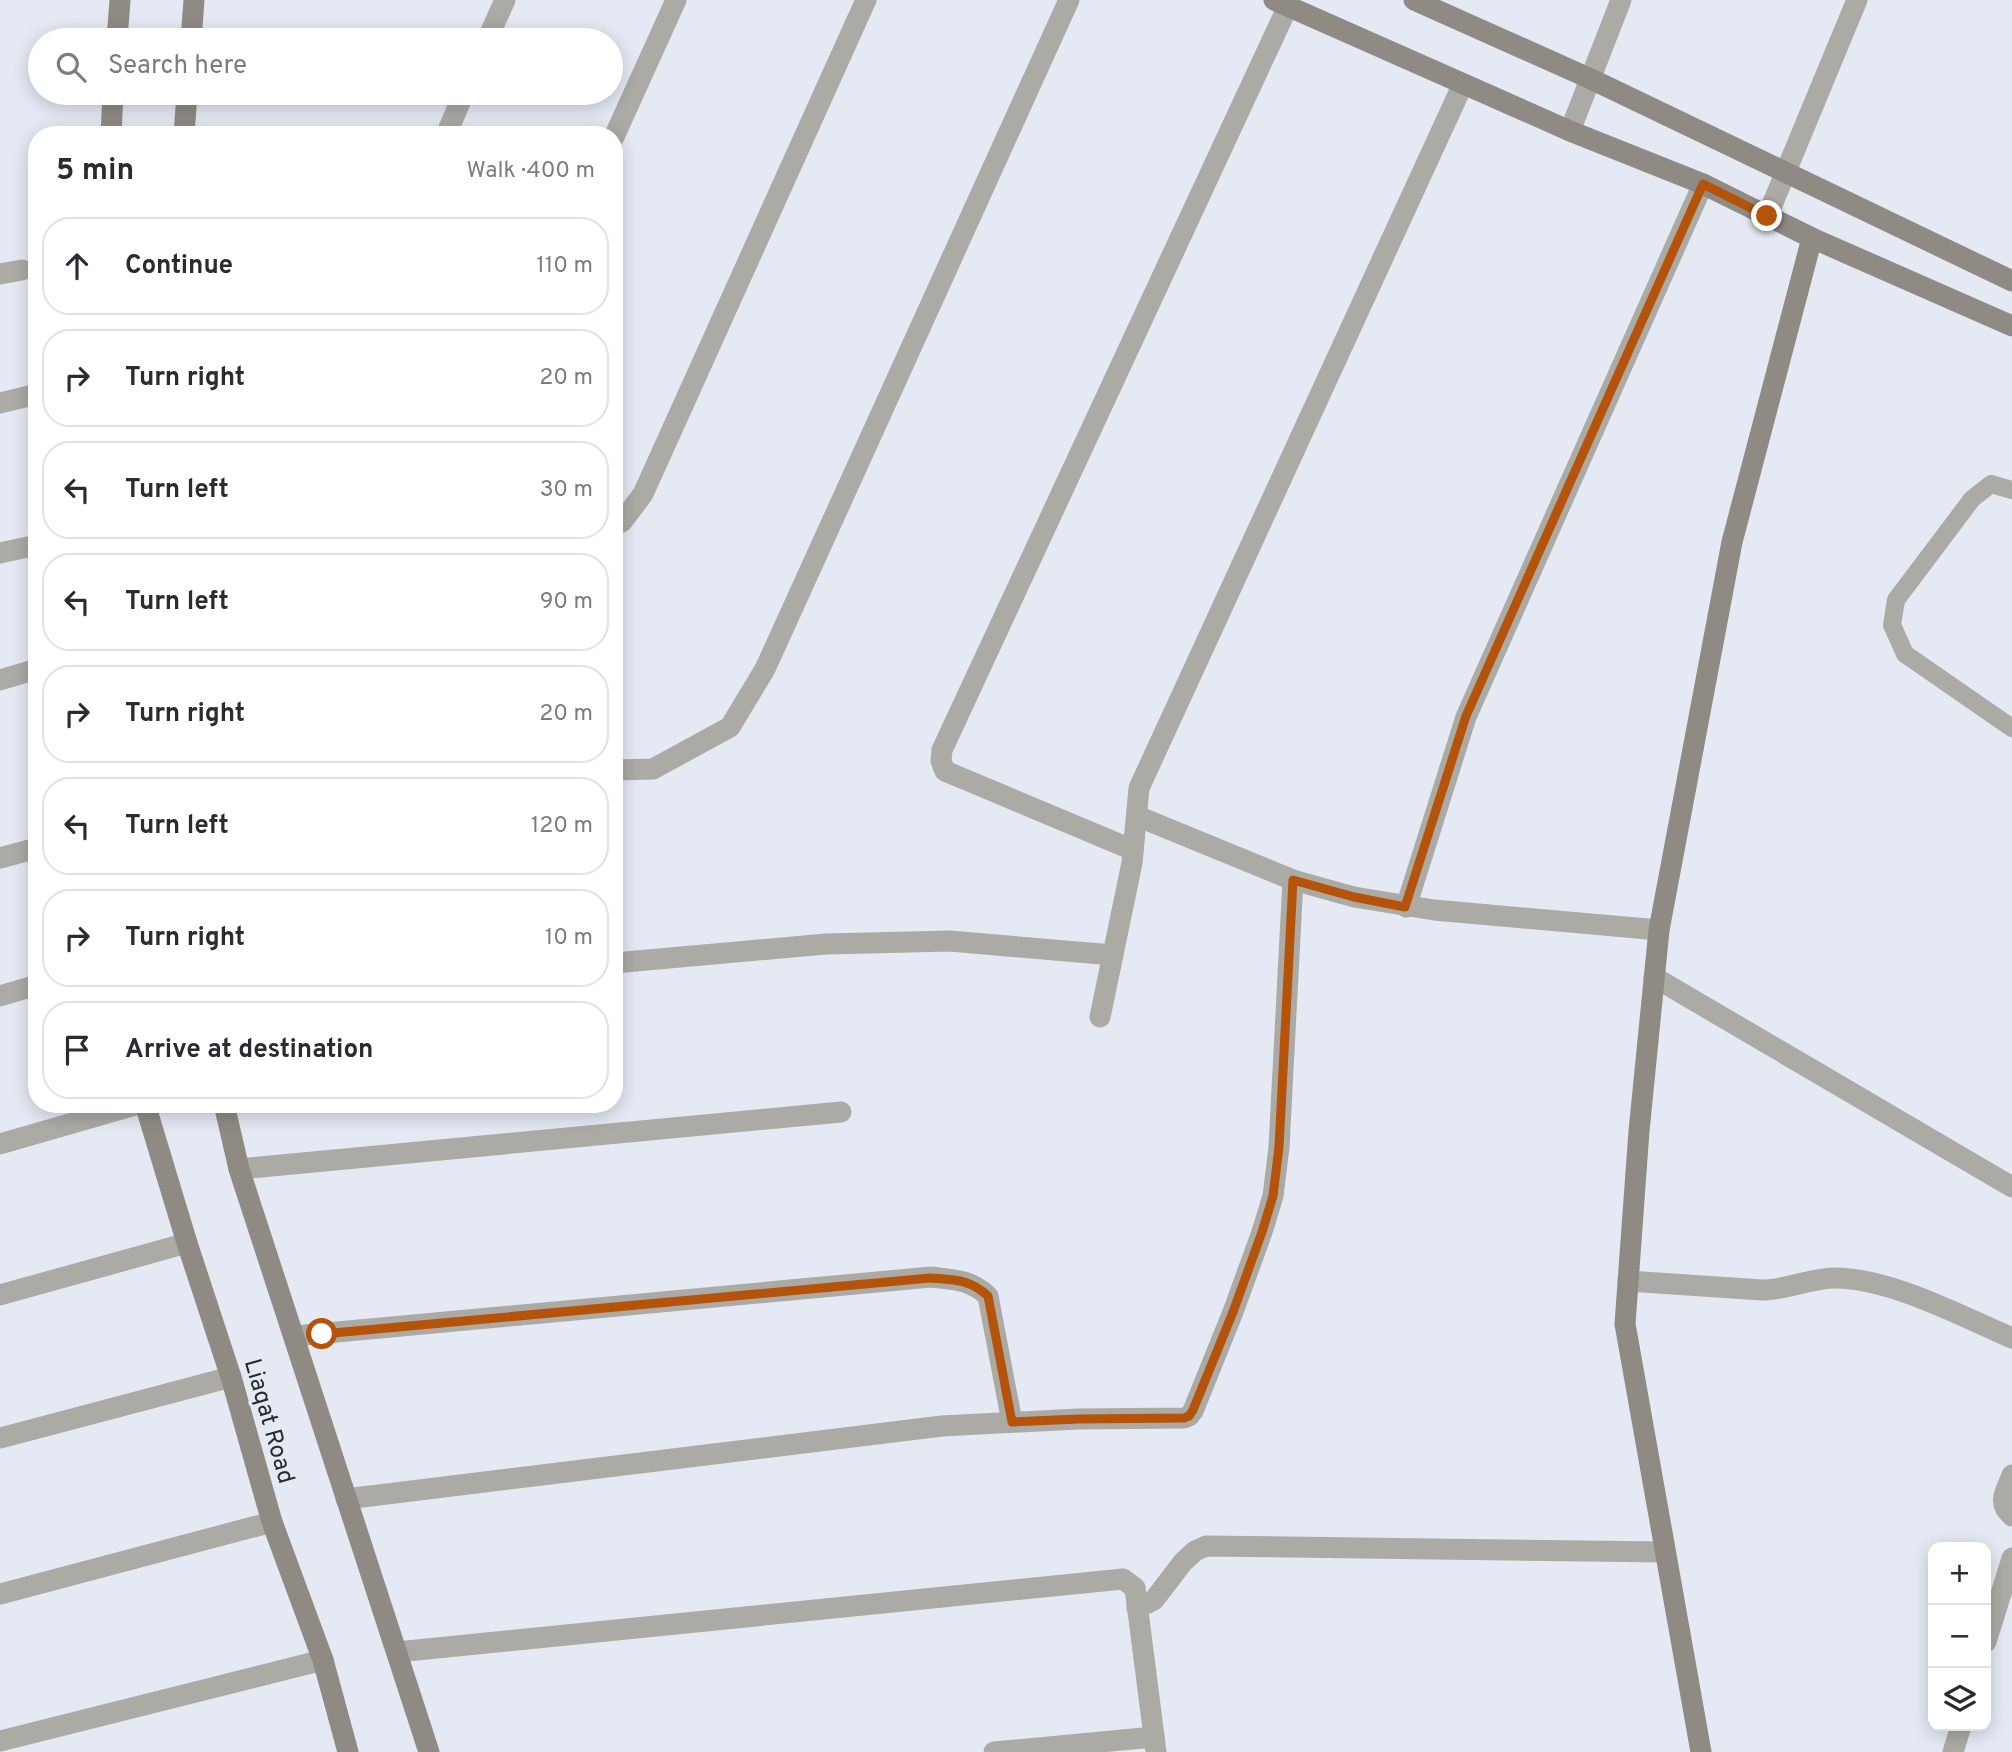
<!DOCTYPE html>
<meta charset="utf-8">
<style>
:root{--surface:#fff;--page:#f7f7f7;--text:#2b2b33;--muted:#7c7c81;--line:#e1e1e2}
body{margin:0;font-family:Overpass,sans-serif;background:var(--page);color:var(--text)}
.controls{position:absolute;right:21px;bottom:21px;display:grid;overflow:hidden;border-radius:14px;box-shadow:0 4px 18px #0003}
.controls button{width:63px;height:63px;display:grid;place-items:center;padding:0;border:0;border-bottom:2px solid var(--line);background:var(--surface);color:var(--text);font:35px sans-serif}
.stop{position:absolute;width:21px;height:21px;margin:-16px;border:5px solid #b45309;border-radius:50%;background:#fff}
.stop.end{background:#b45309;border-color:#fff;box-shadow:0 2px 7px #0008}
.list{margin:0;padding:0;list-style:none}
h2{display:flex;justify-content:space-between;align-items:center;height:91px;margin:0;padding:0 28px;font-size:30px}
h2 small{font-size:23px;font-weight:400;color:var(--muted)}
.list li{display:grid;grid-template-columns:46px 1fr auto;gap:21px;align-items:center;box-sizing:border-box;height:98px;margin:0 14px 14px;padding:0 14px;border:2px solid var(--line);border-radius:28px}
.list b{display:block;font-size:26px;white-space:nowrap}
.list em{font-size:23px;font-style:normal;color:var(--muted)}
.icon{flex:none;width:38px;height:38px;fill:none;stroke:currentColor;stroke-width:2;stroke-linecap:round;stroke-linejoin:round}
.map{position:relative;flex:none;width:2012px;height:1752px;overflow:hidden}
.search{position:absolute;background:var(--surface);box-shadow:0 4px 18px #0003;left:28px;top:28px;width:595px;height:77px;display:flex;align-items:center;gap:18px;box-sizing:border-box;padding:0 24px;border-radius:38px;color:var(--muted);font-size:26px}
.panel{position:absolute;background:var(--surface);box-shadow:0 4px 18px #0003;left:28px;top:126px;width:595px;height:987px;border-radius:28px}
.map>svg:first-child{display:block}
</style>
<div class="map">
<svg width="2012" height="1752" viewBox="0 0 2012 1752">
<rect width="100%" height="100%" fill="#e5e9f4"/>
<g fill="none" stroke-linecap="round" stroke-linejoin="round">
<path stroke="#acaaa5" stroke-width="18" d="M2012 490 1991 484 1972 499 1896 600 1892 625 1905 654 2012 728"/>
<g stroke="#acaaa5" stroke-width="21">
<path d="M487 40 505 0"/>
<path d="M1570 131 1621 0"/>
<path d="M446 135 464 93"/>
<path d="M614 137 676 0"/>
<path d="M1767 217 1857 0"/>
<path d="M0 274 22 270"/>
<path d="M0 403 37 394"/>
<path d="M614 525 622 522 643 494 866 0"/>
<path d="M0 553 37 545"/>
<path d="M0 680 37 669"/>
<path d="M614 770 653 769 730 727 765 669 1069 0"/>
<path d="M1137 816 1293 880 1354 897 1434 910 1659 930"/>
<path d="M1133 850 945 771 941 761 942 750 1288 6"/>
<path d="M0 858 37 848"/>
<path d="M1406 907 1466 717 1703 184"/>
<path d="M614 963 826 944 950 941 1113 955"/>
<path d="M1654 977 2012 1187"/>
<path d="M0 996 37 985"/>
<path d="M1100 1017 1132 863 1139 788 1463 84"/>
<path d="M0 1144 139 1104"/>
<path d="M239 1169 841 1112"/>
<path d="M1628 1281 1762 1290C1787 1290 1810 1278 1835 1278 1890 1278 1961 1316 2012 1338"/>
<path d="M0 1295 187 1243"/>
<path d="M294 1336 931 1277C955 1280 969 1279 988 1296L1012 1422"/>
<path d="M0 1438 231 1377"/>
<path d="M2012 1475C2006 1492 1996 1502 2012 1516"/>
<path d="M346 1499 942 1426 1078 1419 1184 1418 1189 1416 1193 1411 1233 1312 1262 1232 1273 1196 1279 1147 1293 880"/>
<path d="M0 1594 272 1522"/>
<path d="M1137 1608 1154 1600 1183 1562 1195 1551 1206 1546 1665 1552"/>
<path d="M1986 1642 2012 1558"/>
<path d="M397 1652 1123 1579 1135 1588 1156 1752"/>
<path d="M0 1741 323 1660"/>
<path d="M994 1752 1154 1737"/>
<path d="M1953 1752 1961 1726"/>
</g>
<g stroke="#8f8b84" stroke-width="21">
<path d="M1274 0 1570 131 1703 184 1812 238 2012 326"/>
<path d="M1414 0 1591 79 2012 281"/>
<path d="M117 40 120 0"/>
<path d="M191 40 194 0"/>
<path d="M111 135 113 93"/>
<path d="M184 135 187 93"/>
<path d="M145 1104 187 1243 231 1377 272 1522 323 1660 348 1752"/>
<path d="M224 1104 239 1169 429 1752"/>
<path d="M1701 1752 1625 1324 1639 1131 1659 930 1732 542 1812 238"/>
</g>
</g>
<g fill="none" stroke-linecap="round" stroke-linejoin="round">
<path stroke="#b45309" stroke-width="9" d="M322 1334 930 1278C955 1280 969 1279 988 1296L1012 1422 1078 1419 1184 1418 1189 1416 1193 1410 1233 1312 1262 1232 1273 1196 1279 1147 1293 880 1354 897 1405 907 1466 716 1703 184 1767 216"/>
</g>
<g text-anchor="middle" stroke-width="6" stroke-linejoin="round" paint-order="stroke">
<g font-size="24" fill="#27292d" stroke="#e5e9f4">
<text transform="translate(270 1421) rotate(74)" y="8">Liaqat Road</text>
</g>
</g>
</svg>
<div class="controls">
<button>+</button>
<button>−</button>
<button><svg class="icon" aria-label="layers" viewBox="0 0 24 24"><path d="M12 4l9 5-9 5-9-5zM3 14l9 5 9-5"/></svg></button>
</div>
<div class="stop" style="left:322px;top:1334px"></div>
<div class="stop end" style="left:1767px;top:216px"></div>
<div class="search"><svg class="icon" aria-label="search" viewBox="0 0 24 24"><circle cx="10" cy="10" r="6"/><path d="M15 15l6 6"/></svg>Search here</div>
<section class="panel">
<h2>5 min<small>Walk · 400 m</small></h2>
<ul class="list">
<li><svg class="icon" aria-label="ahead" viewBox="0 0 24 24"><path d="M12 20V5M6 11l6-6 6 6"/></svg><div><b>Continue</b></div><em>110 m</em></li>
<li><svg class="icon" aria-label="right" viewBox="0 0 24 24"><path d="M7 20v-9h11M14 6l5 5-5 5"/></svg><div><b>Turn right</b></div><em>20 m</em></li>
<li><svg class="icon" aria-label="left" viewBox="0 0 24 24"><path d="M17 20v-9H6M10 6l-5 5 5 5"/></svg><div><b>Turn left</b></div><em>30 m</em></li>
<li><svg class="icon" aria-label="left" viewBox="0 0 24 24"><path d="M17 20v-9H6M10 6l-5 5 5 5"/></svg><div><b>Turn left</b></div><em>90 m</em></li>
<li><svg class="icon" aria-label="right" viewBox="0 0 24 24"><path d="M7 20v-9h11M14 6l5 5-5 5"/></svg><div><b>Turn right</b></div><em>20 m</em></li>
<li><svg class="icon" aria-label="left" viewBox="0 0 24 24"><path d="M17 20v-9H6M10 6l-5 5 5 5"/></svg><div><b>Turn left</b></div><em>120 m</em></li>
<li><svg class="icon" aria-label="right" viewBox="0 0 24 24"><path d="M7 20v-9h11M14 6l5 5-5 5"/></svg><div><b>Turn right</b></div><em>10 m</em></li>
<li><svg class="icon" aria-label="arrive" viewBox="0 0 24 24"><path d="M6 21V4h12l-3 4 3 4H6"/></svg><div><b>Arrive at destination</b></div></li>
</ul>
</section>
</div>
